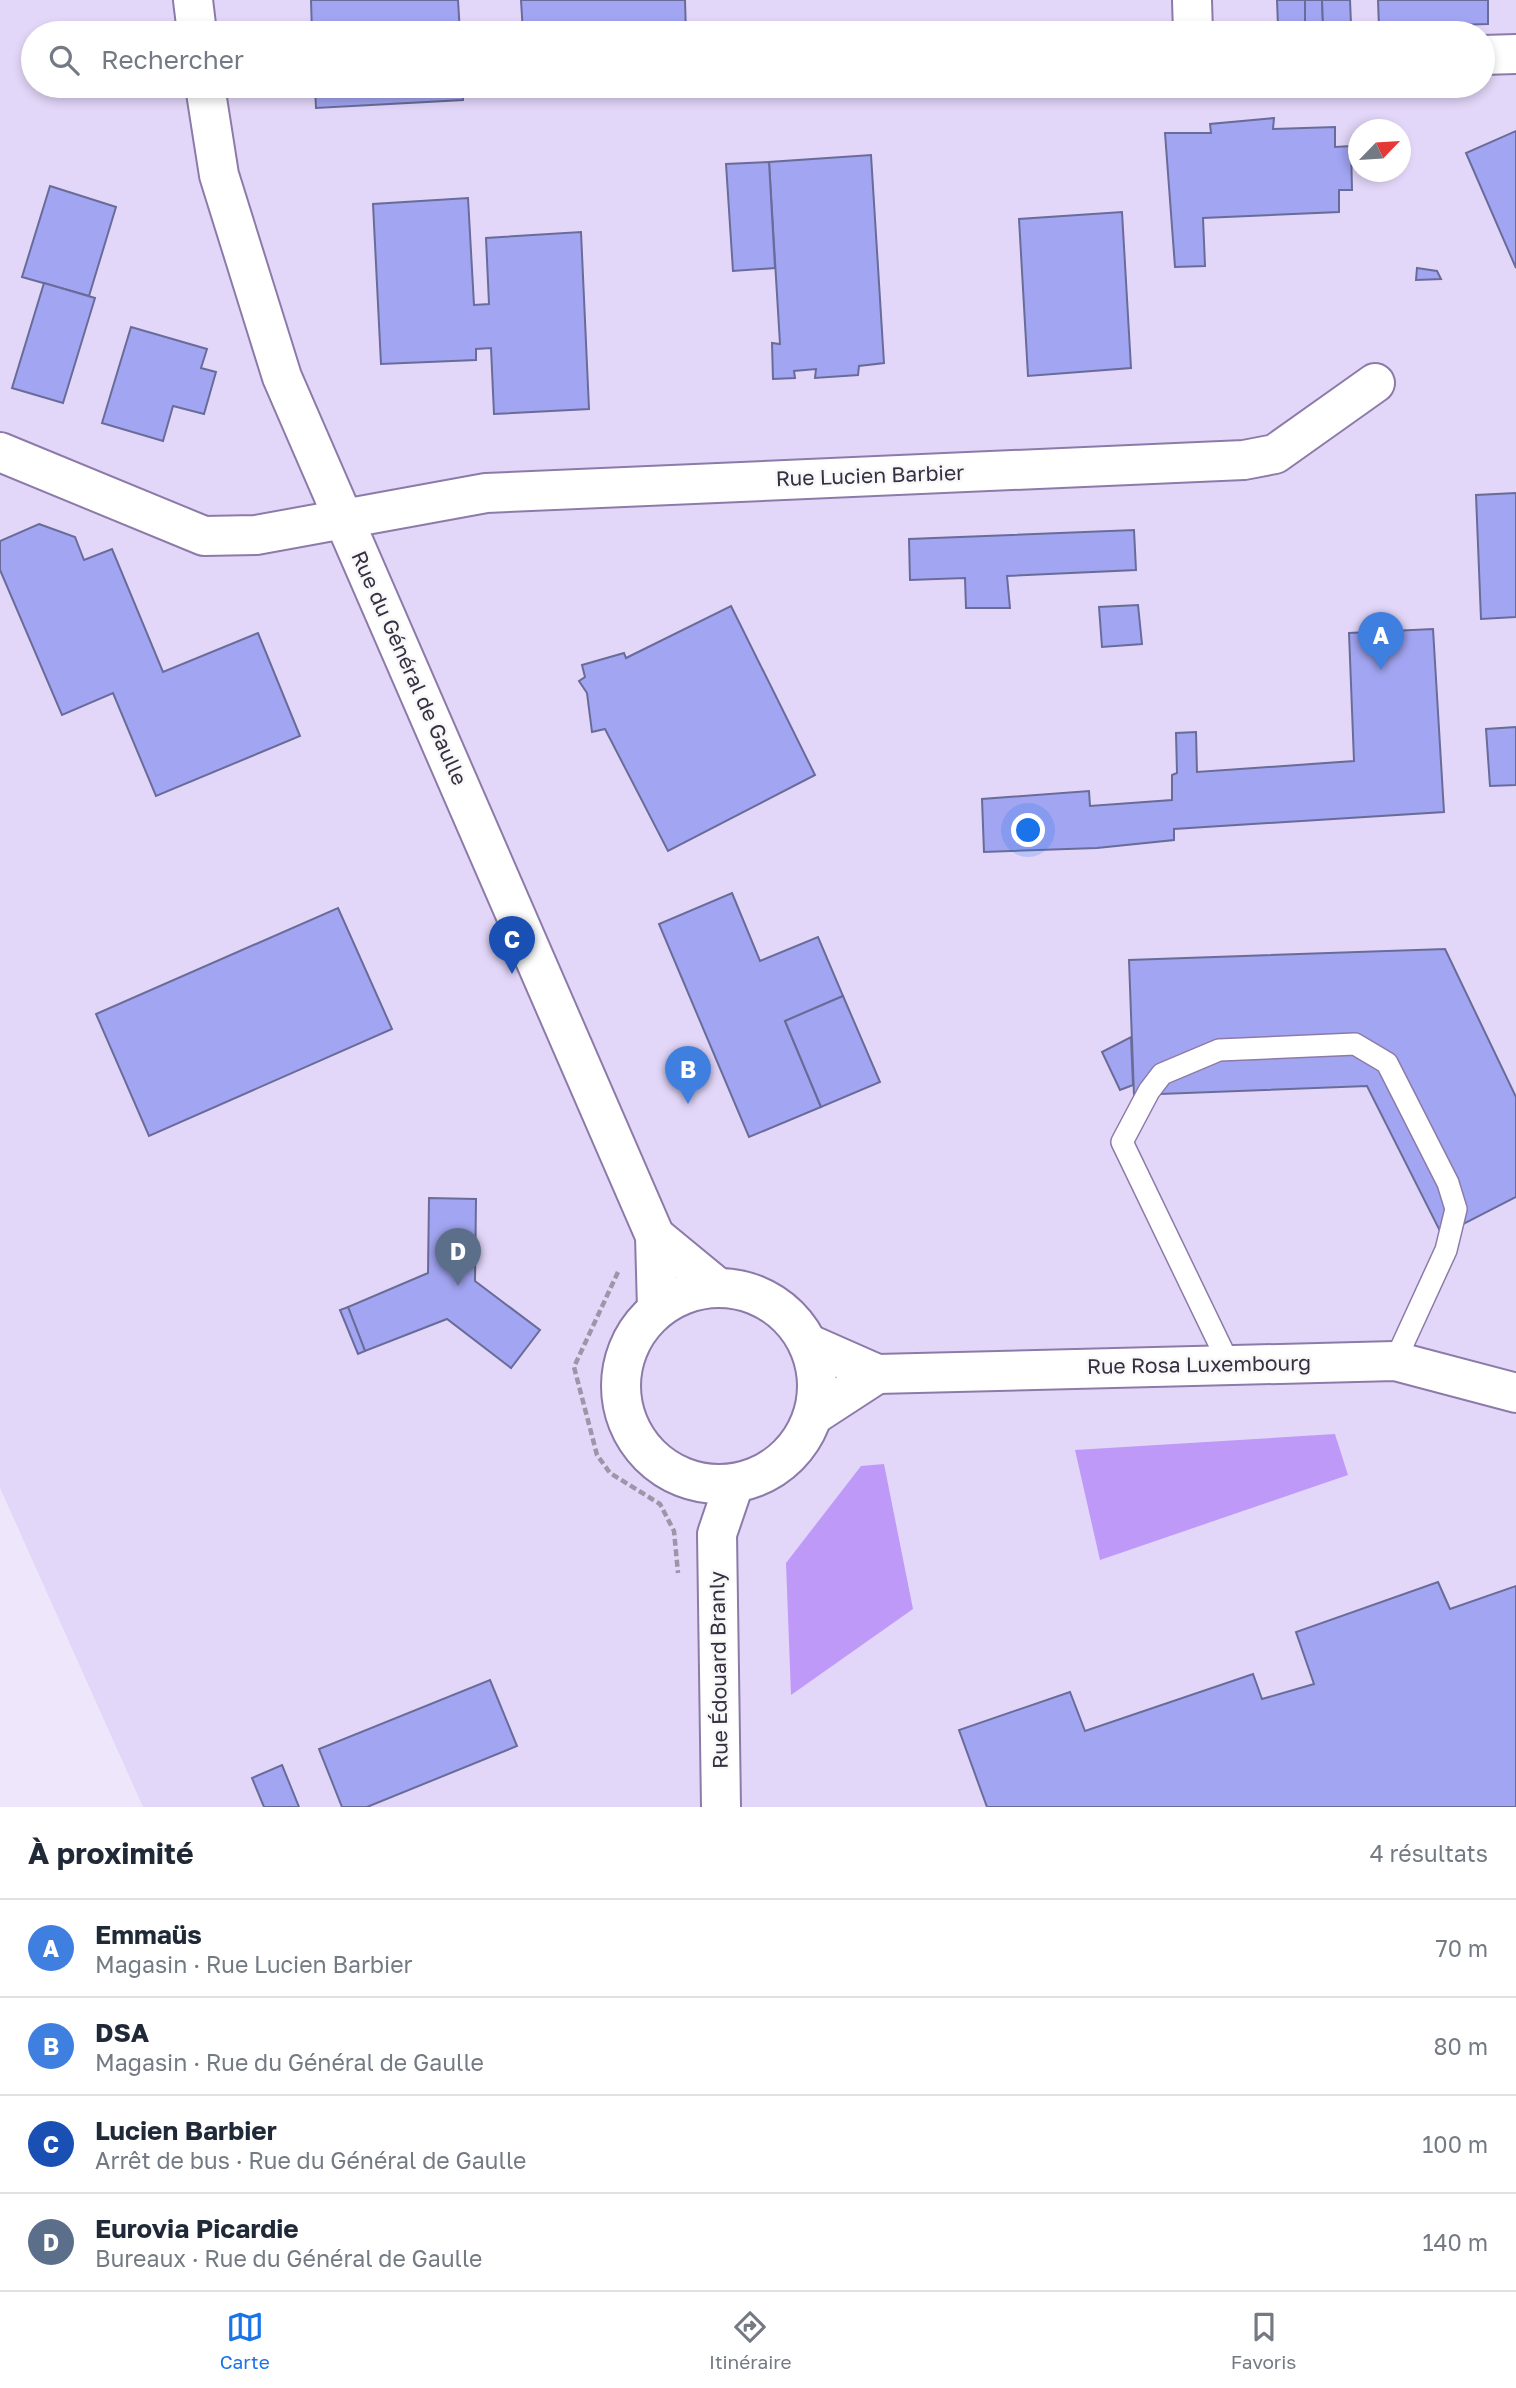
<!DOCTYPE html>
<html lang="fr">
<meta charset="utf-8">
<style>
:root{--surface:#fff;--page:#f6f6f7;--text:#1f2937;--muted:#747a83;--line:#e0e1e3;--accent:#1a73e8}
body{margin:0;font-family:"Golos Text",sans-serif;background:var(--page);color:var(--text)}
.compass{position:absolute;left:1348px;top:119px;width:63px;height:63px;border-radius:50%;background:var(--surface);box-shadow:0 4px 10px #0003;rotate:65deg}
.you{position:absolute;left:1029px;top:831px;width:24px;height:24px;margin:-18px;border:5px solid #fff;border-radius:50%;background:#1a73e8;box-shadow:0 0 0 10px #1a73e833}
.badge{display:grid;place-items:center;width:46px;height:46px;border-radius:50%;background:var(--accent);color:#fff;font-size:23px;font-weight:700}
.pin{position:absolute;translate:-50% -58px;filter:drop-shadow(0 2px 4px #0008)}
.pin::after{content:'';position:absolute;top:37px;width:24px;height:21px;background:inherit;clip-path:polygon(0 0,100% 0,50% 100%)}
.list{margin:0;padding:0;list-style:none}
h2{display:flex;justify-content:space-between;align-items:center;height:91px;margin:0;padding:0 28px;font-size:30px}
h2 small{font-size:23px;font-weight:400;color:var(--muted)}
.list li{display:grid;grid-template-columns:46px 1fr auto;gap:21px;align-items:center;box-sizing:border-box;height:98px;padding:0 28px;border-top:2px solid var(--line)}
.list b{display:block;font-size:26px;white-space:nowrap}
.list p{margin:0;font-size:23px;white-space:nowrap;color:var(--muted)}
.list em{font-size:23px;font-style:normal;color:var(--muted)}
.icon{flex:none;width:38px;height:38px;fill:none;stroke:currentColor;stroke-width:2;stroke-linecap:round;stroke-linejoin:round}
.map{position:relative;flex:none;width:1516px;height:1807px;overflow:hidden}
.search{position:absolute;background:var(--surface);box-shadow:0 4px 10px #0003;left:21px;right:21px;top:21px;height:77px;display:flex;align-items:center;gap:18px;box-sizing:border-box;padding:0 24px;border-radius:38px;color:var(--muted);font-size:26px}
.sheet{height:483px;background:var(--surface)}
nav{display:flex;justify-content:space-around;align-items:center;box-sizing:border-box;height:98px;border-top:2px solid var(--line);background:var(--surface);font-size:19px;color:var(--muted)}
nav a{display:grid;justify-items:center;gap:4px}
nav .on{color:var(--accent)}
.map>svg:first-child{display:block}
</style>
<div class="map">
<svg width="1516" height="1807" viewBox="0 0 1516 1807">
<rect width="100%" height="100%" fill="#eee7fb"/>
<path fill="#e3d7f9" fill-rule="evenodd" d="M0 0H1516V1807H143L0 1488ZM33 33H1483V86H33ZM1358 130H1400V172H1358Z"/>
<g fill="#bf99f8">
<path d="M1335 1434 1348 1475 1100 1560 1075 1450Z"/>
<path d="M884 1464 913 1609 791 1695 786 1563 861 1466Z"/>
</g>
<g fill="#a2a5f2" stroke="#696c99" stroke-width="2">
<path d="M311 0H458L460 33H312Z"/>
<path d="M521 0H685L686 33H523Z"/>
<path d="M1277 0H1305V25L1278 26Z"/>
<path d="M1305 0H1322L1323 24 1305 25Z"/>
<path d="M1322 0H1350L1351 24H1323Z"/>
<path d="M1378 0H1488V24L1379 27Z"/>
<path d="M315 86H462L463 100 316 108Z"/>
<path d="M525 86H689V89L526 97Z"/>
<path d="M1274 118 1273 129 1335 127V147L1351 146 1352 190H1339V212L1203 218 1205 266 1175 267 1165 133H1211L1210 124Z"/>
<path d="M1516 131V268L1466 153Z"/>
<path d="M871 155 884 363 859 366 858 375 815 378 816 369 794 371 795 378 773 379 772 343 780 344 769 162Z"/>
<path d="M769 162 775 268 733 271 726 164Z"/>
<path d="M50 186 116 207 89 296 22 277Z"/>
<path d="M468 198 474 305 489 304 486 238 581 232 589 409 494 414 491 348 476 349V360L381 364 373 204Z"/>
<path d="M1122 212 1131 368 1028 376 1019 219Z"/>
<path d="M1417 268 1437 271 1441 279 1416 280Z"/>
<path d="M44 283 95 298 63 403 12 388Z"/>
<path d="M131 327 207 349 201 368 216 372 204 414 173 406 163 441 102 423Z"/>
<path d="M1516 493V617L1481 619 1476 495Z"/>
<path d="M39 524 75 537 84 560 112 549 163 672 258 633 300 736 156 796 113 693 62 715 0 570V541Z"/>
<path d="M1134 530 1136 570 1007 576 1010 608H966L965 578 910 580 909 539Z"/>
<path d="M1138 605 1142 644 1102 647 1099 607Z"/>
<path d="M731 606 815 775 668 851 605 729 592 732 587 693 579 681 585 677 582 665 624 653 626 658Z"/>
<path d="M1433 629 1444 812 1174 829V840L1097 848 984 852 982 799 1089 791 1090 806 1172 800V775L1177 773 1176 733 1196 732 1197 772 1354 761 1349 633Z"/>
<path d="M1516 727V785L1490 786 1486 729Z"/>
<path d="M732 893 760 961 818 937 843 996 785 1021 821 1107 749 1137 659 924Z"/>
<path d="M338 908 392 1029 149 1136 96 1014Z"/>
<path d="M1445 949 1516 1097V1197L1442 1235 1367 1086 1134 1095 1129 960Z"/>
<path d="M843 996 880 1082 821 1107 785 1021Z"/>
<path d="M1131 1037 1133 1085 1120 1090 1102 1052Z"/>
<path d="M429 1198 476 1199 475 1281 540 1330 511 1368 447 1319 365 1351 348 1307 428 1273Z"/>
<path d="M348 1307 365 1351 358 1354 340 1310Z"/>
<path d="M1438 1582 1450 1609 1516 1586V1807H987L959 1730 1070 1692 1085 1731 1253 1674 1262 1699 1314 1684 1296 1632Z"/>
<path d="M490 1680 517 1746 367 1807H342L319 1749Z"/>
<path d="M282 1765 299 1807H264L252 1778Z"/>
</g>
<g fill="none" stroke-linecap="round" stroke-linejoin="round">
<defs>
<path id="service" d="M1229 1364 1122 1142 1149 1091 1162 1074 1219 1050 1355 1044 1387 1063 1448 1183 1456 1209 1446 1250 1395 1361"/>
<g id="minor">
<path d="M193 0 197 33"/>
<path d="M1192 0 1193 33"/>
<path d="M1483 55 1516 54"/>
<path d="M205 86 219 175 282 377 655 1236 657 1309"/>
<path d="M0 452 204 536 256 535 486 493 1244 460 1275 454 1375 383"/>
<path d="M655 1236 717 1287"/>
<circle cx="719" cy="1386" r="98"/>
<path d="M809 1344 877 1374 1395 1361 1516 1393"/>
<path d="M814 1415 877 1374"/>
<path d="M721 1807 717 1534 734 1484"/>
</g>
</defs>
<use href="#service" stroke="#8c7ba8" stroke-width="24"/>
<use href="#minor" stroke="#8c7ba8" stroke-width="42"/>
<path stroke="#9d96a9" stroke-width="4.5" stroke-dasharray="7 3.5" stroke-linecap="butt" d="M618 1272 574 1367 597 1455 610 1473 660 1504 674 1531 678 1573"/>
<use href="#service" stroke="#fff" stroke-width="21"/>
<use href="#minor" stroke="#fff" stroke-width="38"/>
</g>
<g text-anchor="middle" stroke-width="5" stroke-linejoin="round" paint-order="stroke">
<g font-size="21" fill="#362f42" stroke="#f8f8f8">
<text transform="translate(870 476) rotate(-2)" y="7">Rue Lucien Barbier</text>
<text transform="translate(409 668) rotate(66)" y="7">Rue du Général de Gaulle</text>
<text transform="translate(1199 1365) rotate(-1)" y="7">Rue Rosa Luxembourg</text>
<text transform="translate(719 1670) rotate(-91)" y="7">Rue Édouard Branly</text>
</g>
</g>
</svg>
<svg class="compass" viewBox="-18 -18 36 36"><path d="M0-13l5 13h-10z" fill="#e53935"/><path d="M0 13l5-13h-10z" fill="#747a83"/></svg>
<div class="you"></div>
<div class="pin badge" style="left:1381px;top:670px;background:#3f7fe0">A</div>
<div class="pin badge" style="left:688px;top:1104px;background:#3f7fe0">B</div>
<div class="pin badge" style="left:512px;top:974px;background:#1a4fb4">C</div>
<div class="pin badge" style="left:458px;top:1286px;background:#5c6f8a">D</div>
<div class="search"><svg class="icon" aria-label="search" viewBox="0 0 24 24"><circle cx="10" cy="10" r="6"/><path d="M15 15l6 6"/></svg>Rechercher</div>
</div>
<section class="sheet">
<h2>À proximité<small>4 résultats</small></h2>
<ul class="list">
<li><span class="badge" style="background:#3f7fe0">A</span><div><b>Emmaüs</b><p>Magasin · Rue Lucien Barbier</p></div><em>70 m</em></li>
<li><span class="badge" style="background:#3f7fe0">B</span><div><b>DSA</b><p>Magasin · Rue du Général de Gaulle</p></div><em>80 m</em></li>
<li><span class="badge" style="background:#1a4fb4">C</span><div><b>Lucien Barbier</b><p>Arrêt de bus · Rue du Général de Gaulle</p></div><em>100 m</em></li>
<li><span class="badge" style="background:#5c6f8a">D</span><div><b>Eurovia Picardie</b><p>Bureaux · Rue du Général de Gaulle</p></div><em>140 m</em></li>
</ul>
</section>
<nav>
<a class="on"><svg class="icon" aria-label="map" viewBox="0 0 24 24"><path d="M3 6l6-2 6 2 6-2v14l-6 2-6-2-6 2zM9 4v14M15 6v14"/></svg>Carte</a>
<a><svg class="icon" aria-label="directions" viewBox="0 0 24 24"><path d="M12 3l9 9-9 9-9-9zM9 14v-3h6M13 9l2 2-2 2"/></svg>Itinéraire</a>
<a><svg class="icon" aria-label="saved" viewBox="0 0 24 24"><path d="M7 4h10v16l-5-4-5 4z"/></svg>Favoris</a>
</nav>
